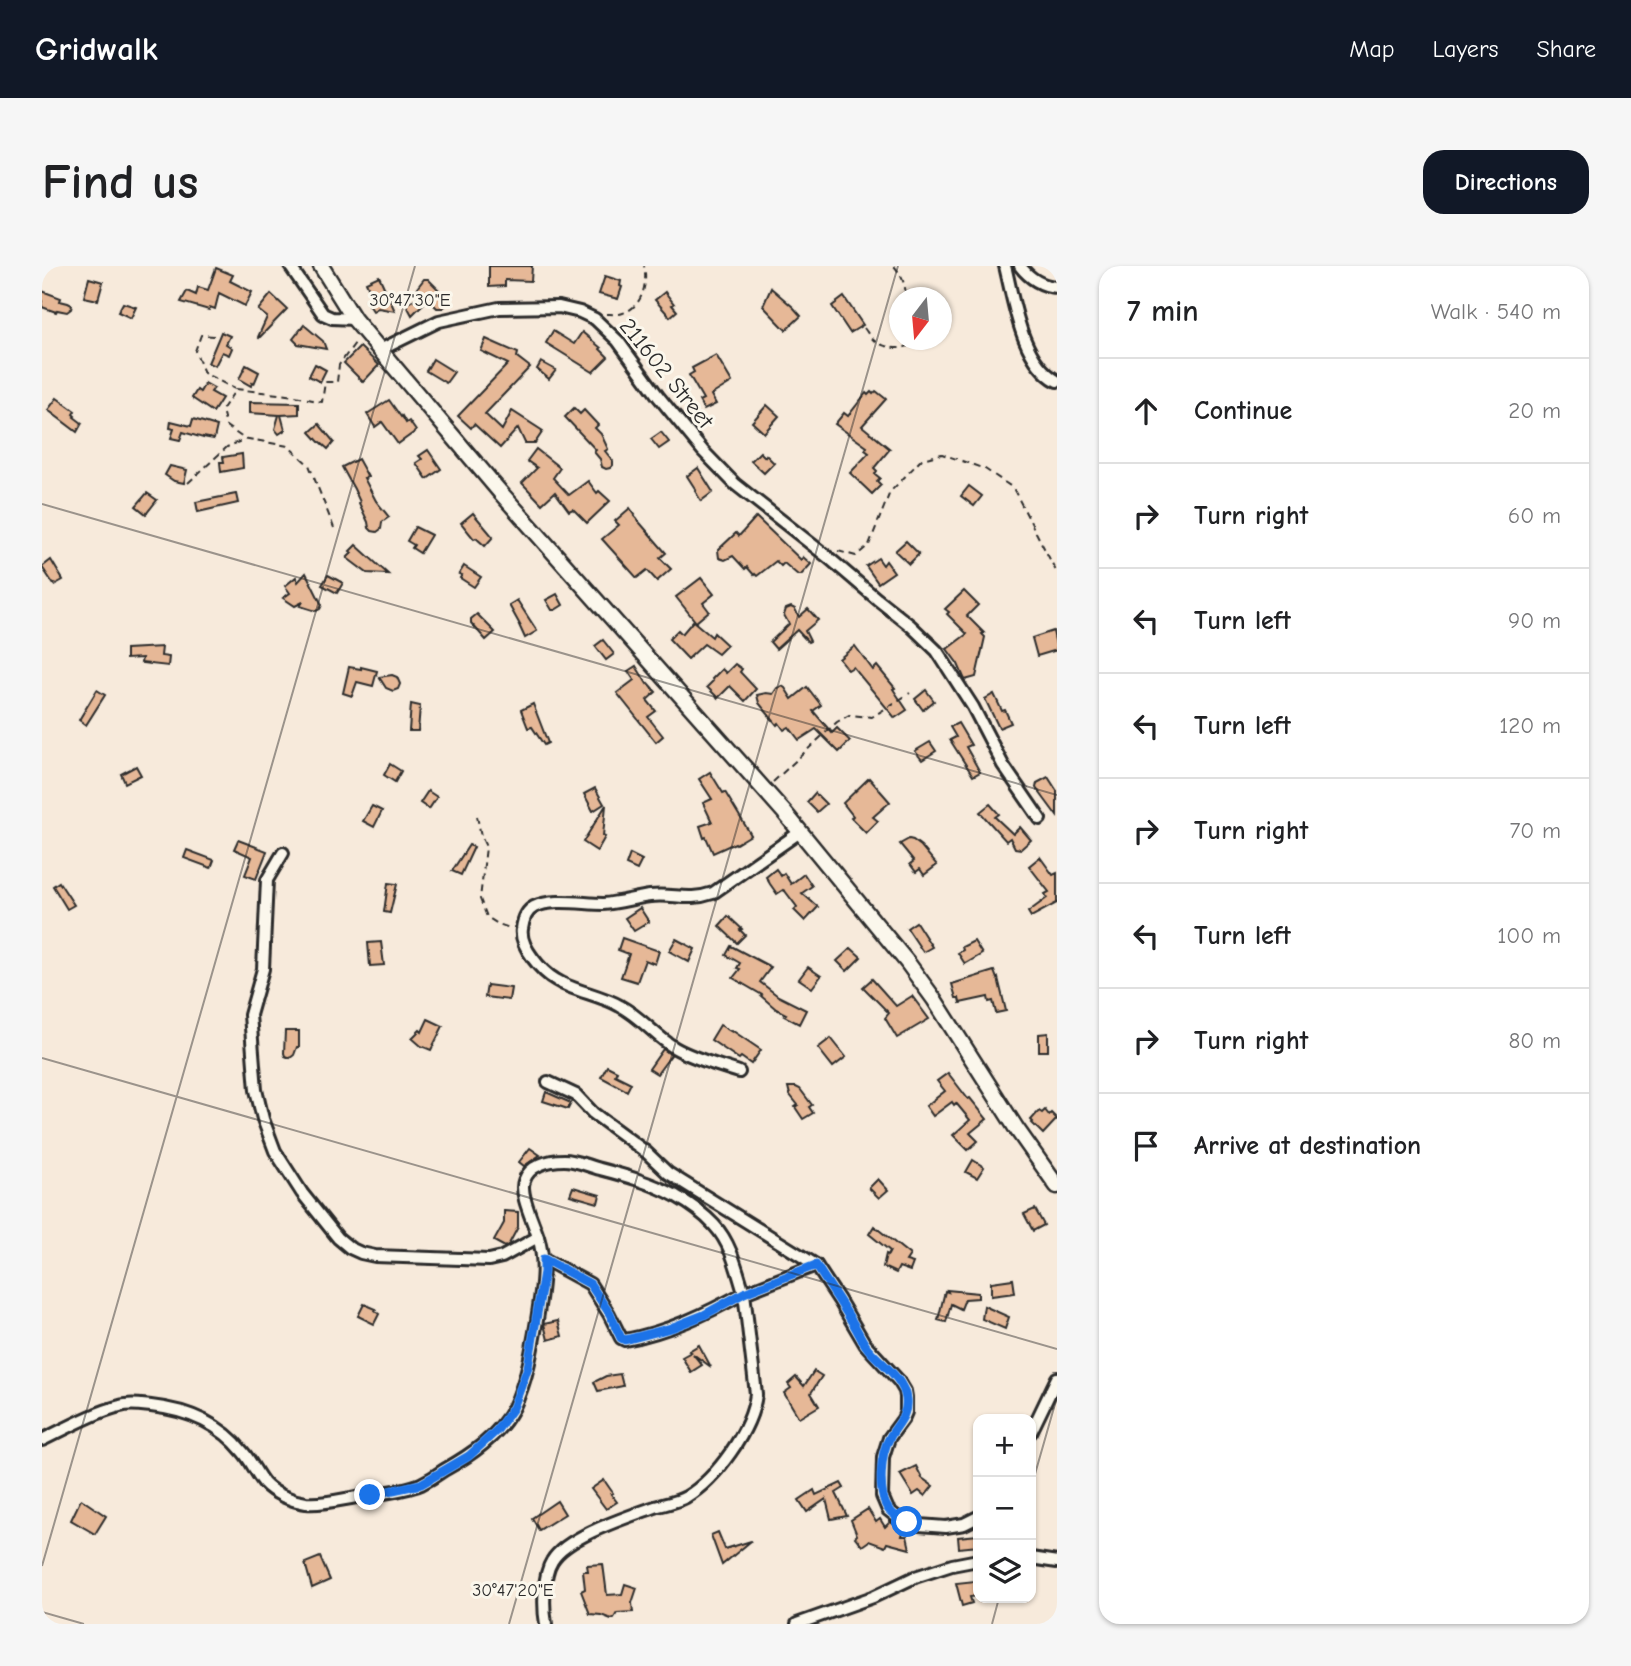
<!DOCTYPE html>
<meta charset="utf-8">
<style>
:root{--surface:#fff;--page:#f6f6f6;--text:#202124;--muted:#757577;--line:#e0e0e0;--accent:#111827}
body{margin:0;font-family:"Comic Neue",sans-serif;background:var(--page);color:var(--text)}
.controls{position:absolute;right:21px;bottom:21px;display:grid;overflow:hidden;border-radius:14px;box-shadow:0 2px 5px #0004}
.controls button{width:63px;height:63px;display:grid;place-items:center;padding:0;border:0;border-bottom:2px solid var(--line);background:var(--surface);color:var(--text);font:35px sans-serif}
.compass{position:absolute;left:847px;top:21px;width:63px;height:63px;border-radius:50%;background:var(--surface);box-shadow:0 2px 5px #0004;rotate:196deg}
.stop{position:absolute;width:21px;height:21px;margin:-16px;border:5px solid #1a73e8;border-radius:50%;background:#fff}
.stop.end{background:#1a73e8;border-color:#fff;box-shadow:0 2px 7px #0008}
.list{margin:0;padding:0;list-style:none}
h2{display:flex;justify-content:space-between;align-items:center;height:91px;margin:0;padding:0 28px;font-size:30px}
h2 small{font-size:23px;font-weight:400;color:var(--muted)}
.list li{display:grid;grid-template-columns:46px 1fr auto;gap:21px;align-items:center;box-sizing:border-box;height:105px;padding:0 28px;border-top:2px solid var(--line)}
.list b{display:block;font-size:26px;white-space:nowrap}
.list em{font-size:23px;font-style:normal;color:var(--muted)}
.icon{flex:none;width:38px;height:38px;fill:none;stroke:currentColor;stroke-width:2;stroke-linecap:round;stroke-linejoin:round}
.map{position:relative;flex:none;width:1015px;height:1358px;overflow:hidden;border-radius:21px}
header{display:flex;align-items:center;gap:42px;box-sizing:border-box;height:98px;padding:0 35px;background:var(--accent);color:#fff}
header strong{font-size:33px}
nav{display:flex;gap:38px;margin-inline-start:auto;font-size:24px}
.intro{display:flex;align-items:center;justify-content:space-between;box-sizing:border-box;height:168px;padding:0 42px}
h1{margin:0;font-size:49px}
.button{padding:18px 32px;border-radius:21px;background:var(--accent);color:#fff;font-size:24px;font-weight:700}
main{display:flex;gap:42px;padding:0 42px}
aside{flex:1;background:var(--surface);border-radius:21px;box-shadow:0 2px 5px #0004}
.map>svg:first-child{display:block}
</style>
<header>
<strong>Gridwalk</strong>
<nav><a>Map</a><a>Layers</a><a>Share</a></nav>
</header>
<div class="intro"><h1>Find us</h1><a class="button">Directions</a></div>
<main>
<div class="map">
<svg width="1015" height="1358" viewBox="0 0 1015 1358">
<rect width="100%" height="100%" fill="#f7eadb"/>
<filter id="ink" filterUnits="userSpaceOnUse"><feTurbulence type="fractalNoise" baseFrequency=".0143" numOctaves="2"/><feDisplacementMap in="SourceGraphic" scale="14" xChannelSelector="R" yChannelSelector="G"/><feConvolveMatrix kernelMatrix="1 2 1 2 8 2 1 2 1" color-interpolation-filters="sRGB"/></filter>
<g filter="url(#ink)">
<g fill="#e6b897" stroke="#2b2b2b" stroke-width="2">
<path d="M447 0H490L489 15 463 14V20L447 21Z"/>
<path d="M174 2 191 9 188 15 210 26 203 40 177 27 173 43 168 41 167 44 139 36 145 25 154 29 156 21 166 24Z"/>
<path d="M337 10 353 45 336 42 331 45 324 34 330 30 324 16Z"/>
<path d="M563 10 579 15 578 20 580 21 576 33 557 28Z"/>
<path d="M47 12 61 16 56 34 42 31Z"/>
<path d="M382 13H386L402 29 405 38 401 42H395L386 33 370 49 364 38 382 28 375 22Z"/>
<path d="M729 22 751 41 759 50 744 64 721 40Z"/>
<path d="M0 25 19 32 18 35 26 37 30 39 29 43 25 46 15 44 14 46 0 41Z"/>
<path d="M623 26 632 38 630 39 635 45 628 51 613 34Z"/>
<path d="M229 28 245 43 217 72 216 71 225 51 216 44Z"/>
<path d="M802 31 821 59 808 67 790 40Z"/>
<path d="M81 37 94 41 89 52 76 46Z"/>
<path d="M262 59 281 75 284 83 256 78 251 73Z"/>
<path d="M511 65 532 78 540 66 559 82 558 83 566 91 551 106 504 77Z"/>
<path d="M179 66 188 70 184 78 190 82 187 89 180 86 173 100 166 97Z"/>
<path d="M444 73 476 87 475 91 488 101 443 148 460 164 470 145 501 165 493 177H483L476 162 458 182 432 158 429 162 416 150 466 98 439 85Z"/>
<path d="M318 81 337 99 321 116 302 97Z"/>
<path d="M674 89 690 116 669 129 674 138 662 144 657 135 661 133 647 109 652 106 650 102Z"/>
<path d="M391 93 412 106 404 117 384 105Z"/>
<path d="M499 96 514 104 507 113 495 103Z"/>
<path d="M273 98 284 104 278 116 267 110Z"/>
<path d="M204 99 217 106 212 118 210 117 209 120 197 113Z"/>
<path d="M163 117 172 122 169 126 180 132 171 146 150 132 155 124 158 126Z"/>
<path d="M834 125 844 133 820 160 848 183 832 202 835 205 833 208 838 212 835 215 839 219 830 228 808 207 827 187 823 184 825 181 793 158 802 147 806 150 824 127 826 129 829 126 831 128Z"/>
<path d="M15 132 33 145 31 148 33 150 32 151 40 157 35 166 6 144Z"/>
<path d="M347 134 359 151 360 150 364 157 367 155 374 165 356 178 340 156 333 161 325 148Z"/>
<path d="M208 136 257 137V148L239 149 243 164 237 168 233 163 237 149 208 147Z"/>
<path d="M725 139 737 150 722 167 710 156Z"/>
<path d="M532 142 538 148 542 144 556 159 553 162 559 168 566 183 563 185 571 195V199L568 202 564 203 560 201 558 193 552 186 554 184 523 151Z"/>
<path d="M151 153 175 160 172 173 161 171V172L141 166 138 174 129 172 132 163 128 162 129 155 149 160Z"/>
<path d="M277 158 292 176 286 183 278 176H277L268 166Z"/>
<path d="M619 166 627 176 617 183 609 173Z"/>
<path d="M494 183 518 202 511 212 527 229 546 215 555 227 557 225 568 235 545 257 531 243 527 245 513 226 500 238 480 217 495 202 485 195Z"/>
<path d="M386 184 399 203 385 213 374 197 380 193 377 190Z"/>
<path d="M718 186 723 191 724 189 732 197 722 207 709 195Z"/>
<path d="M200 188 201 202 179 206 178 196H182L181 191Z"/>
<path d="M316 193 326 211 322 212 334 235 347 251 340 256 339 263 335 266 330 265 327 262 326 256 317 237 318 236 312 223 300 201Z"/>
<path d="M128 200 145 204 142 217 132 215 123 209Z"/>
<path d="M656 202 671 226 659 235 653 225 654 224 645 210Z"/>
<path d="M927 220 940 230 932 240 919 230Z"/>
<path d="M105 227 115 234 104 248 94 240Z"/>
<path d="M194 228 196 237 156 246 154 236Z"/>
<path d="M588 242 593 249 592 250 624 287 618 292 629 303 615 315 605 304 595 312 560 273 577 259 573 255Z"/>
<path d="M431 247 451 271 443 280 434 272 432 273 419 257Z"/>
<path d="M714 251 759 294 761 291 769 298 759 309H756L742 297 739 300 734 295 715 310 713 308 712 309 705 301 703 303 691 290 683 294 677 292 676 284 694 267 697 270Z"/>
<path d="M373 261 389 269 378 287 370 282 372 279 365 275Z"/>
<path d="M864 275 877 288 867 298 853 285Z"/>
<path d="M314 279 346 308 325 307 305 292 310 287 308 285Z"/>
<path d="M836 292 841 299 844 295 852 306 836 317 824 300Z"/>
<path d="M9 294 21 314 12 319 0 301Z"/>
<path d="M422 300 439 311 432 321 418 312 420 309 417 308Z"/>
<path d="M264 307 280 339 278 343 274 345 258 340 261 336 253 340 241 332 248 327 243 320 254 311 256 316Z"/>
<path d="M286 309 301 317 295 327 280 319Z"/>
<path d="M659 312 672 328 661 337 667 345 654 356 634 331Z"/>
<path d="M922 325 936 339 925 350 942 367 940 368 943 371 934 411 923 414 916 398 905 383 925 368 905 348 907 346 903 343Z"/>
<path d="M515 328 521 339 513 344H510L504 334Z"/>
<path d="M475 334 495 365 483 372 477 359H478L467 339Z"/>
<path d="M749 341 753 343 757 351 766 343 776 354 763 365 768 375 766 376 755 364 734 383 728 376 747 358 742 349 744 343Z"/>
<path d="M435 348 453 366 444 374 429 357V353Z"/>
<path d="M651 355 670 371 672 367 685 379 676 388 662 378 646 393 627 373 636 364 640 368Z"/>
<path d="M1011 365 1015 384 995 390 990 372Z"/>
<path d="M561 374 572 388 564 394 553 380Z"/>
<path d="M813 380 831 404 835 400 853 422 851 423 865 444 853 452 811 401 806 404 797 393Z"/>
<path d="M120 381 119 390 127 391 126 400 99 397 100 392 84 393V383Z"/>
<path d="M693 398 700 403 698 406 714 423 703 435 688 420 676 432 665 421 671 415 670 413 680 403 684 407Z"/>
<path d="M594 400 605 418 606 417 614 426 605 434 614 445 606 451 621 470 614 476 575 427 592 414 586 405Z"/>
<path d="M307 401 319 403V401L335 405 331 420 315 416 310 430 301 427Z"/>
<path d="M350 409 355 411 358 418 356 423 351 425 344 422 337 411Z"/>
<path d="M740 420 743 422 750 433 765 421 779 439 771 445 790 467 795 462 808 475 797 486 774 463 757 474 747 461 742 464 737 457 735 459 717 437 715 429 724 427 731 428 735 422Z"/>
<path d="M55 424 63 429 44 459 37 454Z"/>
<path d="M884 424 892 435 881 444 873 433Z"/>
<path d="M952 428 960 445 963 444 969 457 957 462 943 433Z"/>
<path d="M369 438 378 440 376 465H367Z"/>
<path d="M491 438 506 477 502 479 490 461 486 462 479 444Z"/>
<path d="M916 457 929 479 924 481 938 506 931 510 908 474 914 471 908 461Z"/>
<path d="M888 476 894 485 880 494 873 485Z"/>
<path d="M348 498 359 505 353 516 342 509Z"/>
<path d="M94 500 99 509 83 517 79 508Z"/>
<path d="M668 506 681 527 683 526 709 569 694 578 693 577 671 587 664 571 662 572 658 560 670 556 661 537 670 533 657 513Z"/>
<path d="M1006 511 1015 525V550L998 527 994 522 995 517Z"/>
<path d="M827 512 848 536 831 551 836 555 824 567 809 552 811 550 801 537Z"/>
<path d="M553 522 562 538 551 545 542 528Z"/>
<path d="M386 525 395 531 387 543 378 537Z"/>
<path d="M773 527 784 538 775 546 765 536Z"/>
<path d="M948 538 957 548 953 551 971 568 978 561 989 574 979 583 973 582 968 572 964 575 938 546Z"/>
<path d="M564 539 561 570 563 571 555 585 541 576Z"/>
<path d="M330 540 340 545 332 561 321 555Z"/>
<path d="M867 573 871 574 879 580 895 599 882 609 878 603 874 606 868 598 872 595 858 578Z"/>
<path d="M196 574 225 585 214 613 203 609 210 591 192 583Z"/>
<path d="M427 579 432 581 419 609 410 605Z"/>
<path d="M145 584 172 594 169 602 142 592Z"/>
<path d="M588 588 600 594 595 604 584 599Z"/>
<path d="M998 591 1011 609 1015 607V637L989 651 986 646 1005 632 1003 628 1007 626 987 600Z"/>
<path d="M734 603 739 610 742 607 749 618 762 608 770 620 760 627 776 641 763 655 752 644 755 641 743 625 741 624 735 628 728 618 724 611Z"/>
<path d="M17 616 32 639 25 643 11 620Z"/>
<path d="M346 617 355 618 348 647 342 646Z"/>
<path d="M598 642 607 656 592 665 583 652Z"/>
<path d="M686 650 700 663 698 664 703 669 695 677 677 660Z"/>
<path d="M874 656 890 681 881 686 865 662Z"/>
<path d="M580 672 617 685 613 698 603 694 595 716 579 711 587 688 576 684Z"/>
<path d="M634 673 653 683 647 696 627 685Z"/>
<path d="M932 675 940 688 923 698 916 687 921 684 920 681Z"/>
<path d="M339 676 342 699 328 700 326 677Z"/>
<path d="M689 680 729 701 718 716 736 730 764 744 757 758 742 750 744 748 734 743 719 730 720 729 691 712 698 703 695 702 698 697 684 689Z"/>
<path d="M809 682 819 691 805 705 795 695Z"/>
<path d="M766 701 779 710 770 722 757 713Z"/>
<path d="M952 705 955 713 956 712 964 745 954 747 951 735 947 736 946 731 918 737 917 732H914L910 718Z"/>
<path d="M830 713 854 740 870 730 887 753 855 772 843 752 847 747 821 721Z"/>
<path d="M445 719 469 722 467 734 443 731Z"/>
<path d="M386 753 401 760 389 784 379 780 370 772 378 764 380 766Z"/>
<path d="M678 759 690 766 691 765 719 784 709 798 699 791 697 793 669 774Z"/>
<path d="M243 765H257V781H255L252 789 248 792 243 790 242 787Z"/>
<path d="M1006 767V785H997V768Z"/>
<path d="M789 772 804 791 791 801 776 782Z"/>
<path d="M621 783 629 789 615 808 607 803Z"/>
<path d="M565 800 575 805 573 809 589 817 585 825 559 811Z"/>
<path d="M906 807 926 833 928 832 945 853 928 867 936 875 926 884 911 869 928 854 914 837 912 839 910 836 891 850 884 840 903 825 895 815Z"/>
<path d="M746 821H754L758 823 770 839 767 841 771 847 761 853 753 841 756 839 748 829Z"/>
<path d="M504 826 529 837 526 843 501 835Z"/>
<path d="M1003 844 1007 849 1009 847 1015 853 1001 868 990 857 991 856 989 854 997 845 1000 847Z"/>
<path d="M488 882 498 889 482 900 477 896Z"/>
<path d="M931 894 942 901 935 912 924 906Z"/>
<path d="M836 913 846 924 837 932 827 922Z"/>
<path d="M531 921 558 929 556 937 528 929Z"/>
<path d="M993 943 1002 959 991 965 982 948Z"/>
<path d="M462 945 476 946V961L467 978 463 981 452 975 462 957Z"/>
<path d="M832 960 868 989 864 995 871 997 868 1005 857 1001 854 1007 841 1001 844 988 846 989 848 985 827 968Z"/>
<path d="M971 1013 973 1027 949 1030V1016Z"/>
<path d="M905 1024 936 1027V1032L923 1033 919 1043 909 1038 904 1056 896 1054 903 1025 906 1026Z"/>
<path d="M322 1038 334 1043 333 1045 337 1048 332 1058 316 1050Z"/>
<path d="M942 1040 967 1051 963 1063 940 1053Z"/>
<path d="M516 1055 520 1070 506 1074 502 1058Z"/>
<path d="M657 1079 669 1101 651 1088 660 1099 649 1106 640 1091 649 1086 647 1085Z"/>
<path d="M772 1105 780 1110 769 1127 777 1140 757 1152 742 1127 749 1122 746 1118 754 1111 762 1120Z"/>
<path d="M578 1108 581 1120 556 1125 552 1116 564 1110Z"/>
<path d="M874 1200 880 1212 891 1220 883 1230 877 1225 871 1229 858 1208Z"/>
<path d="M562 1214 571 1227 569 1228 575 1236 564 1243 549 1223Z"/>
<path d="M799 1217 802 1222 794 1227 805 1250 789 1253 784 1233 765 1246 757 1234 772 1224 774 1229Z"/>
<path d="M39 1233 64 1250 53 1268 29 1254Z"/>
<path d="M515 1235 523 1248 497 1264 490 1252Z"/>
<path d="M826 1243 834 1256 838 1253 843 1261 848 1256 854 1259 861 1266 860 1270H865L868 1283 845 1277 843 1281 827 1275 820 1280 813 1271 815 1269 809 1254Z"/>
<path d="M676 1266 683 1283 709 1275 680 1299 669 1269Z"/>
<path d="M936 1269V1280L917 1282 916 1271Z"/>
<path d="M278 1291 288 1314 270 1322 263 1297Z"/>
<path d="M561 1298 565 1329 580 1328 583 1318 595 1322 590 1337 591 1346 575 1347 572 1352 569 1353 559 1349 548 1348 539 1325 543 1323 541 1305H546L545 1299Z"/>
<path d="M933 1315 936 1330 928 1331 930 1337 920 1340 914 1317Z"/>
</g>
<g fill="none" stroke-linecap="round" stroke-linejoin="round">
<defs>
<g id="street">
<path d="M248 0 281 48 290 52 312 53"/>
<path d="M963 0C972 36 979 95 1015 115"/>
<path d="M978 0C988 13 999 20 1015 21"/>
<path d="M338 84 397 55 457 42 517 41 538 46 553 53 576 75 616 130 661 185 693 218 787 292 835 333 869 360 895 385 931 441 961 499 998 553"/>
<path d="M241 587 225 614 221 703 208 749 214 824 221 853 233 885 260 927 296 972 308 982 319 987 333 990 447 994 460 991 496 971C492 957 477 928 482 915 487 899 507 894 522 894 534 894 546 900 558 903 585 910 610 917 634 930 648 938 661 947 672 959 689 977 695 1004 702 1027 664 1048 626 1066 583 1074L579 1072 567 1048 548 1018 502 993"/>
<path d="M697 806C676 799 652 793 633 782 613 770 599 751 578 740 559 729 531 725 514 714 500 706 477 680 480 663 481 655 484 645 492 641 510 632 541 638 561 638 577 637 592 632 608 630 632 627 645 636 671 627L758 566"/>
<path d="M506 816 534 829 551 847 604 886 626 907 774 999 797 1034 823 1078 857 1115 863 1125 864 1131V1146L861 1153 847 1172 841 1191 840 1230 846 1244 855 1251 877 1259 904 1261 922 1258 936 1251"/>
<path d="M989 1166 1015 1112"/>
<path d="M0 1174C25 1162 51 1147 78 1140 88 1137 99 1139 109 1140 145 1144 178 1157 201 1186 209 1195 214 1207 222 1217 232 1228 250 1235 264 1237 283 1239 304 1232 322 1230 340 1227 362 1225 379 1218 387 1214 395 1209 402 1204 429 1189 457 1170 472 1141 485 1114 490 1084 495 1054 499 1026 505 999 496 971"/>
<path d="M989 1292 1015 1296"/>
<path d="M504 1358C501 1342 501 1309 510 1295 525 1270 586 1251 613 1241 623 1238 635 1236 644 1231 674 1213 710 1164 714 1128L702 1027 774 999"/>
<path d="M755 1358 831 1331 873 1311 910 1299 936 1294"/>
</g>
<path id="secondary" d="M279 0 312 53 338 84 458 226 742 546 865 696 892 733 974 862 1015 920"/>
</defs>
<use href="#street" stroke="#2b2b2b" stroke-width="16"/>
<use href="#secondary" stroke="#2b2b2b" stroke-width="19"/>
<g stroke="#2b2b2b" stroke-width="2" stroke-dasharray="7 5" stroke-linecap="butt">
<path d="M852 0C860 9 864 20 864 32"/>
<path d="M564 48C569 48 576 49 581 47 600 41 606 18 602 0"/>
<path d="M822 62C826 67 829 73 834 76 845 82 860 85 870 78V74"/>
<path d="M172 70 159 69 153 85 162 107 193 123"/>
<path d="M146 217 185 181 199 175 200 173"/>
<path d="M292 262 267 199 246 180 201 172 184 160 180 144 194 123 253 130 280 136 283 116H295L297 99 313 77"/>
<path d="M796 285 814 290 827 279 848 226 880 193 900 188 943 203 971 222 1015 307"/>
<path d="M731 516 795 456 807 449 830 451 868 427"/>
<path d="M435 550 439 570 444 581 438 633 445 651 456 658 468 662"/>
</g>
<use href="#street" stroke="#fbf7ec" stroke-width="10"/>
<use href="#secondary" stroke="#fbf7ec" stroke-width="14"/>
</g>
</g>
<g fill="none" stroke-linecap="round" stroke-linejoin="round" filter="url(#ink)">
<path stroke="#1a73e8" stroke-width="9" d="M328 1229 379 1218 427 1190 455 1164 471 1142 486 1101 502 1006V993L548 1018 568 1048 579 1072 583 1074 629 1062 662 1049 702 1027 774 999C785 1017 798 1035 809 1054 816 1064 820 1077 829 1086 841 1099 862 1113 864 1133 866 1150 855 1158 848 1171 838 1187 835 1229 847 1244 852 1250 858 1253 865 1256"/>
</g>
<path fill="none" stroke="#2b2b2b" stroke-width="2" stroke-opacity="0.45" d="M0 238 1015 529M0 792 1015 1083M989 1222 1015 1131M0 1300 373 0M0 1346 42 1358M467 1358 856 0M950 1358 957 1332"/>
<g text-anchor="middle" stroke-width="6" stroke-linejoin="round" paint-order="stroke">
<g font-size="23" fill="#2b2b2b" stroke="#fbf7ec">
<text transform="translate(625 107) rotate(51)" y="8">211602 Street</text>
</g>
</g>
<g font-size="18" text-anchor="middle" fill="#2b2b2b" stroke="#fbf7ec" stroke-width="6" stroke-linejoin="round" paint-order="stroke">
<text x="368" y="40">30°47'30"E</text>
<text x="471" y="1330">30°47'20"E</text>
</g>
</svg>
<div class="controls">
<button>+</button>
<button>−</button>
<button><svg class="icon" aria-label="layers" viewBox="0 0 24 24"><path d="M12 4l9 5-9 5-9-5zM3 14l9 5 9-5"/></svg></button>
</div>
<svg class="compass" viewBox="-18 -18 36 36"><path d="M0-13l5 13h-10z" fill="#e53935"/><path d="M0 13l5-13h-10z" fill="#757577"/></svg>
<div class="stop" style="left:865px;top:1256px"></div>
<div class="stop end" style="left:328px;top:1229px"></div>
</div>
<aside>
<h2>7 min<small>Walk · 540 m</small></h2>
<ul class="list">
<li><svg class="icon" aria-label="ahead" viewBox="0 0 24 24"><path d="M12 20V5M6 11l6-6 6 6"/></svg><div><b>Continue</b></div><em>20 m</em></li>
<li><svg class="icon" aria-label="right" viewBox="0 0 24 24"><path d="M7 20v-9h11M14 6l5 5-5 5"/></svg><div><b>Turn right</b></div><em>60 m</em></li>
<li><svg class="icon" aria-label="left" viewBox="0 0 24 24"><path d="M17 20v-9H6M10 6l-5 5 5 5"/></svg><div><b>Turn left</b></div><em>90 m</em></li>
<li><svg class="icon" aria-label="left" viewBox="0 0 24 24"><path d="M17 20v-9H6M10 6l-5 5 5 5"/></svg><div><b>Turn left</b></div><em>120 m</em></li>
<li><svg class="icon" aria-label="right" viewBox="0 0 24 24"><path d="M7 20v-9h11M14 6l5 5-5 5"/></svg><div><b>Turn right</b></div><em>70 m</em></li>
<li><svg class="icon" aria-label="left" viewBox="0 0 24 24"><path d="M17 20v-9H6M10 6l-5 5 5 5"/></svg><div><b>Turn left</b></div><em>100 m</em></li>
<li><svg class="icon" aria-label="right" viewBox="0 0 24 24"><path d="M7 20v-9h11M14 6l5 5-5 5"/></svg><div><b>Turn right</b></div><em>80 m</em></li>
<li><svg class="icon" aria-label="arrive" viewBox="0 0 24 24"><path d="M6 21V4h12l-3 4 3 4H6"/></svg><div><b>Arrive at destination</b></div></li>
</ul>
</aside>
</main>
